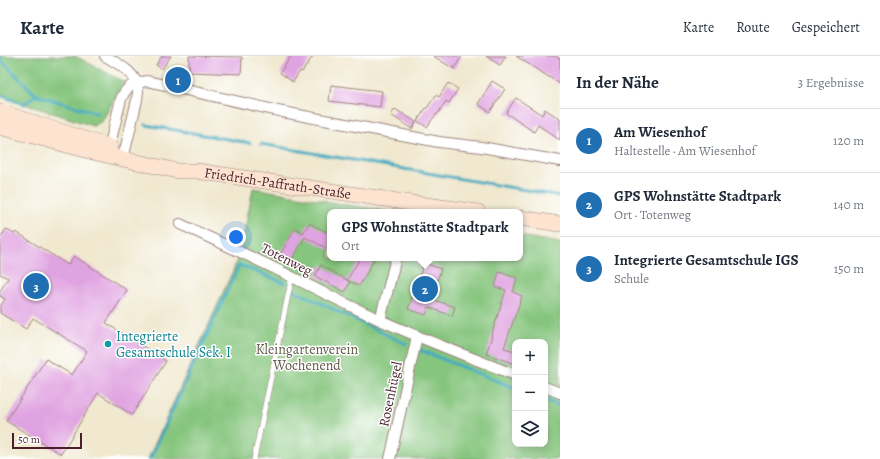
<!DOCTYPE html>
<html lang="de">
<meta charset="utf-8">
<style>
:root{--surface:#fff;--page:#f6f6f7;--text:#1f2937;--muted:#747a83;--line:#e0e1e3;--accent:#1f6fb2}
body{margin:0;font-family:Alegreya,serif;background:var(--page);color:var(--text)}
.controls{position:absolute;right:12px;bottom:12px;display:grid;overflow:hidden;border-radius:8px;box-shadow:0 2px 10px #0003}
.controls button{width:36px;height:36px;display:grid;place-items:center;padding:0;border:0;border-bottom:1px solid var(--line);background:var(--surface);color:var(--text);font:20px sans-serif}
.scale{position:absolute;left:12px;bottom:10px;width:70px;box-sizing:border-box;padding-left:4px;border:2px solid #4a1f2b;border-top:0;font-size:11px;line-height:14px;white-space:nowrap;color:#4a1f2b;-webkit-text-stroke:3px #fff;paint-order:stroke}
.you{position:absolute;left:236px;top:181px;width:14px;height:14px;margin:-10px;border:3px solid #fff;border-radius:50%;background:#1a73e8;box-shadow:0 0 0 6px #1a73e833}
.badge{display:grid;place-items:center;width:26px;height:26px;border-radius:50%;background:var(--accent);color:#fff;font-size:13px;font-weight:700}
.pin{position:absolute;translate:-50% -50%;border:2px solid #fff;box-shadow:0 1px 4px #0006}
.popup{position:absolute;left:327px;top:153px;width:196px;height:52px;box-sizing:border-box;display:grid;place-content:center;border-radius:8px;background:var(--surface);filter:drop-shadow(0 1px 3px #0005);font-size:13px;white-space:nowrap;color:var(--muted)}
.popup b{font-size:15px;color:var(--text)}
.popup::after{content:'';position:absolute;left:50%;top:100%;margin-left:-8px;border:8px solid transparent;border-top-color:var(--surface)}
.list{margin:0;padding:0;list-style:none}
h2{display:flex;justify-content:space-between;align-items:center;height:52px;margin:0;padding:0 16px;font-size:17px}
h2 small{font-size:13px;font-weight:400;color:var(--muted)}
.list li{display:grid;grid-template-columns:26px 1fr auto;gap:12px;align-items:center;box-sizing:border-box;height:64px;padding:0 16px;border-top:1px solid var(--line)}
.list b{display:block;font-size:15px;white-space:nowrap}
.list p{margin:0;font-size:13px;white-space:nowrap;color:var(--muted)}
.list em{font-size:13px;font-style:normal;color:var(--muted)}
.icon{flex:none;width:22px;height:22px;fill:none;stroke:currentColor;stroke-width:2;stroke-linecap:round;stroke-linejoin:round}
.map{position:relative;flex:none;width:560px;height:403px;overflow:hidden}
header{display:flex;align-items:center;gap:24px;box-sizing:border-box;height:56px;padding:0 20px;background:var(--surface);border-bottom:1px solid var(--line)}
header strong{font-size:19px}
nav{display:flex;gap:22px;margin-inline-start:auto;font-size:14px}
main{display:flex}
aside{flex:1;background:var(--surface)}
.map>svg:first-child{display:block}
</style>
<header>
<strong>Karte</strong>
<nav><a>Karte</a><a>Route</a><a>Gespeichert</a></nav>
</header>
<main>
<div class="map">
<svg width="560" height="403" viewBox="0 0 560 403">
<rect width="100%" height="100%" fill="#fff"/>
<filter id="ink" filterUnits="userSpaceOnUse"><feTurbulence type="fractalNoise" baseFrequency=".025" numOctaves="2"/><feDisplacementMap in="SourceGraphic" scale="8" xChannelSelector="R" yChannelSelector="G"/><feConvolveMatrix kernelMatrix="1 2 1 2 8 2 1 2 1" color-interpolation-filters="sRGB"/></filter>
<filter id="wash" filterUnits="userSpaceOnUse"><feTurbulence type="fractalNoise" baseFrequency=".012" numOctaves="4" result="noise"/><feDisplacementMap in="SourceGraphic" scale="16" xChannelSelector="R" yChannelSelector="G"/><feGaussianBlur stdDeviation="0.9" result="paint"/><feColorMatrix in="noise" values="0 0 0 0 0 0 0 0 0 0 0 0 0 0 0 0 0 1.4 0 .05"/><feComposite in="paint" operator="in"/></filter>
<g filter="url(#wash)">
<rect width="100%" height="100%" fill="#f0e8cf"/>
<g fill="#85c57d" stroke="#687254" fill-rule="evenodd">
<path d="M0 0H75L124 26 102 65 93 70 0 40Z"/>
<path d="M253 132 388 156H330V202H520V180L560 187V403H148L240 199ZM515 286H545V388H515Z"/>
</g>
<g fill="none" stroke-linecap="round" stroke-linejoin="round">
<g stroke="#41abc1" stroke-width="3">
<path d="M0 0 2 5 36 39 97 57"/>
<path d="M0 39 24 48 36 39"/>
<path d="M146 69 250 87"/>
<path d="M261 88 560 140"/>
<path d="M291 233 406 288"/>
<path d="M420 294 515 332"/>
<path d="M545 344 560 350"/>
<path d="M150 403 239 209 285 227"/>
</g>
</g>
<g id="blocks">
<g fill="#e0a3e1">
<path d="M162 0H171L162 13 156 9Z"/>
<path d="M189 0 242 1 241 18 189 16Z"/>
<path d="M291 0H313L302 16 300 15 293 26 280 17Z"/>
<path d="M433 0H462L454 13Z"/>
<path d="M486 0H506L500 9Z"/>
<path d="M516 0H555L560 3V28Z"/>
<path d="M492 25 505 33 490 56 478 48Z"/>
<path d="M448 27 458 33 449 47 446 45 437 59 436 58 427 71 417 65 426 52H427L436 39 439 41Z"/>
<path d="M331 29 382 35 380 51 329 45Z"/>
<path d="M516 42 542 59 545 53 560 63V84L538 69 534 76 506 57Z"/>
<path d="M395 53 416 66 412 73 391 59Z"/>
<path d="M309 167 330 178V194L305 181 290 207 279 201 295 172 303 177Z"/>
<path d="M6 173 14 178 16 176 68 209 74 200 127 234 106 267 166 305 132 359 98 337 61 398 6 365 46 303 72 319 87 295 33 262 26 273 0 257V251L5 243 0 240V235L8 222 0 218V182Z"/>
<path d="M360 202H375L359 230 347 224Z"/>
<path d="M424 207 441 213 431 243 455 251 452 260 428 251 426 259 408 253Z"/>
<path d="M321 209 350 226 345 236 315 220Z"/>
<path d="M499 216 517 222 513 236 522 240 504 292 515 295V308L486 298 492 280H491L506 234 495 231Z"/>
</g>
</g>
</g>
<g filter="url(#ink)">
<use href="#blocks" fill-opacity="0" stroke="#9d847d" stroke-width="1"/>
<g fill="none" stroke-linecap="round" stroke-linejoin="round">
<defs>
<path id="service" d="M254 403 292 220"/>
<g id="minor">
<path d="M105 0C118 8 138 17 138 35 138 38 137 41 137 44L123 103"/>
<path d="M108 96 121 43C127 29 133 28 147 25L283 56 439 86 481 91 560 105"/>
<path d="M180 168C217 185 254 202 290 220 320 235 350 250 380 264 424 284 470 301 515 319"/>
<path d="M380 264 396 202"/>
<path d="M545 331 560 337"/>
<path d="M390 403 417 280"/>
</g>
<g id="secondary">
<path d="M0 56 110 91"/>
<path id="s1" d="M0 71 93 96 123 103 178 115H197L411 147 478 156"/>
<path d="M520 162 560 168"/>
</g>
</defs>
<use href="#service" stroke="#9d847d" stroke-width="6"/>
<use href="#minor" stroke="#9d847d" stroke-width="12"/>
<use href="#secondary" stroke="#9d847d" stroke-width="16"/>
<use href="#service" stroke="#fff" stroke-width="5"/>
<use href="#minor" stroke="#fff" stroke-width="10"/>
<use href="#secondary" stroke="#fde4d1" stroke-width="15"/>
</g>
</g>
<circle fill="#0f9aa8" stroke="#fff" stroke-width="1.5" cx="108" cy="288" r="4"/>
<g text-anchor="middle" stroke-width="3" stroke-linejoin="round" paint-order="stroke">
<g font-size="14" fill="#4a1f2b" stroke="#fff">
<text dy="5" stroke="none"><textPath href="#s1" startOffset="284">Friedrich-Paffrath-Straße</textPath></text>
<text transform="translate(287 203) rotate(27)" y="5">Totenweg</text>
<text transform="translate(390 338) rotate(-78)" y="5">Rosenhügel</text>
</g>
<g font-size="14" fill="#0d838f" stroke="#fff" text-anchor="start">
<text x="116" y="285">Integrierte<tspan x="116" dy="16">Gesamtschule Sek. I</tspan></text>
</g>
<g font-size="14" fill="#5f5948" stroke="#fff">
<text x="307" y="298">Kleingartenverein<tspan x="307" dy="16">Wochenend</tspan></text>
</g>
</g>
</svg>
<div class="controls">
<button>+</button>
<button>−</button>
<button><svg class="icon" aria-label="layers" viewBox="0 0 24 24"><path d="M12 4l9 5-9 5-9-5zM3 14l9 5 9-5"/></svg></button>
</div>
<div class="scale">50 m</div>
<div class="you"></div>
<div class="pin badge" style="left:178px;top:24px">1</div>
<div class="pin badge" style="left:425px;top:233px">2</div>
<div class="popup"><b>GPS Wohnstätte Stadtpark</b>Ort</div>
<div class="pin badge" style="left:36px;top:230px">3</div>
</div>
<aside>
<h2>In der Nähe<small>3 Ergebnisse</small></h2>
<ul class="list">
<li><span class="badge">1</span><div><b>Am Wiesenhof</b><p>Haltestelle · Am Wiesenhof</p></div><em>120 m</em></li>
<li><span class="badge">2</span><div><b>GPS Wohnstätte Stadtpark</b><p>Ort · Totenweg</p></div><em>140 m</em></li>
<li><span class="badge">3</span><div><b>Integrierte Gesamtschule IGS</b><p>Schule</p></div><em>150 m</em></li>
</ul>
</aside>
</main>
